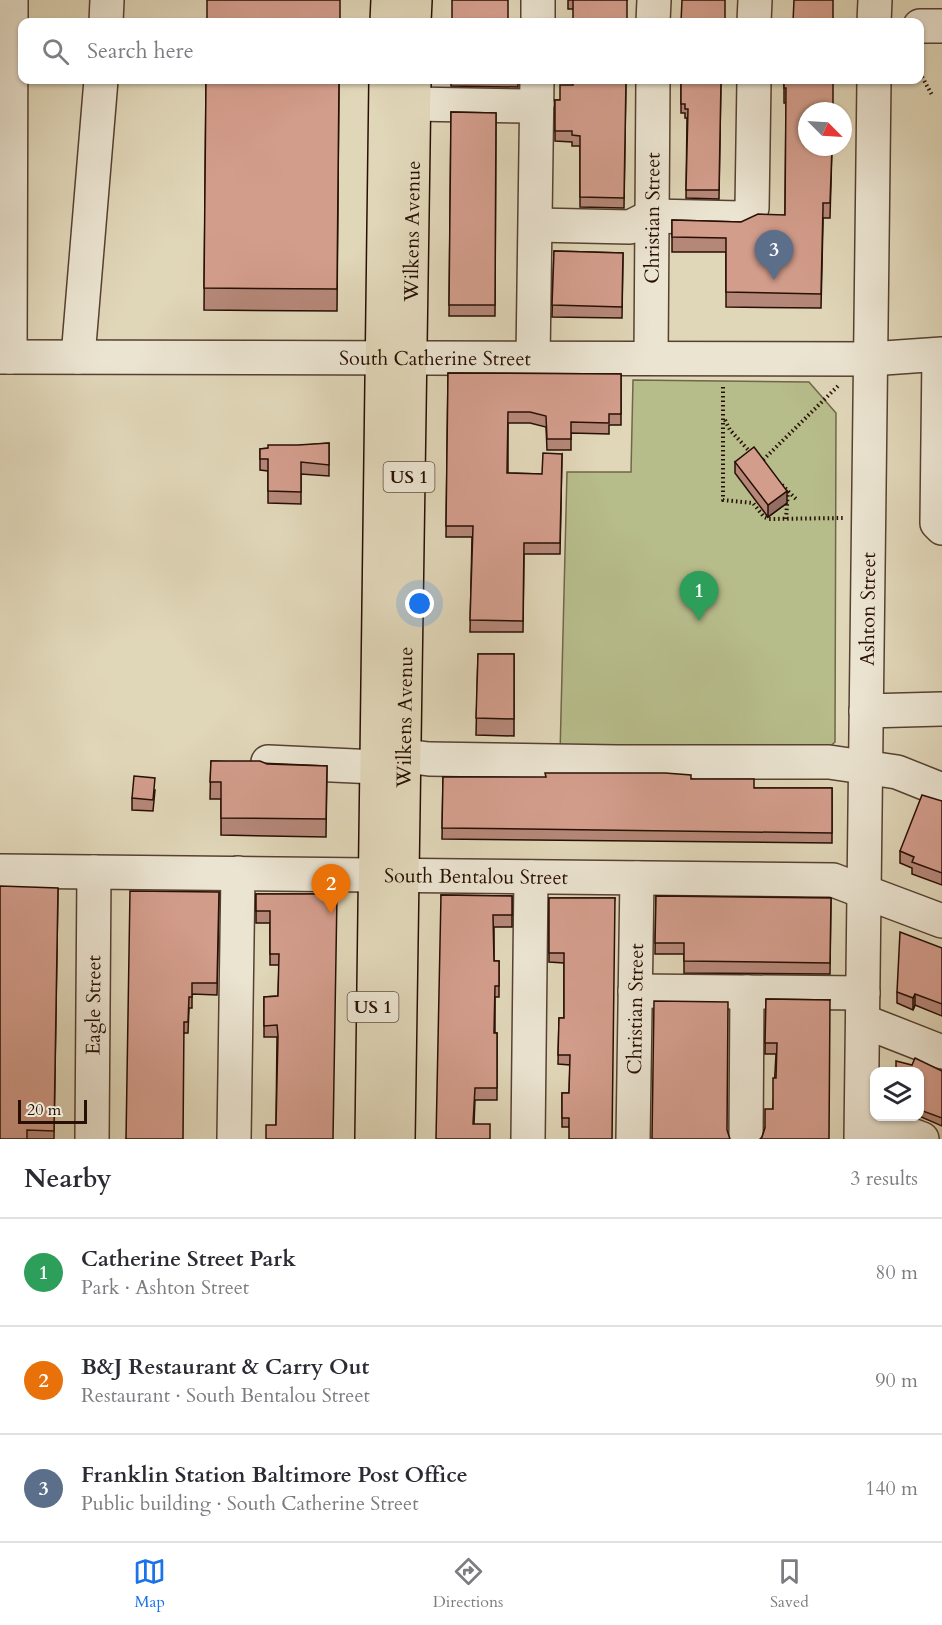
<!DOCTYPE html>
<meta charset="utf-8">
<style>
:root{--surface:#fff;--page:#f2f2f3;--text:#2b2b33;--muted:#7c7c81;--line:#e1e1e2;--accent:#1a73e8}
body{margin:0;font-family:Cardo,serif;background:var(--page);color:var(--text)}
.controls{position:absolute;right:18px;bottom:18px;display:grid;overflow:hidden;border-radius:12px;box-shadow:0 2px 4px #0004}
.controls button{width:54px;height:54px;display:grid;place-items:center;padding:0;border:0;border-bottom:2px solid var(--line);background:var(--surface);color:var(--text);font:30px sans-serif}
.compass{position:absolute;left:798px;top:102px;width:54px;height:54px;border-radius:50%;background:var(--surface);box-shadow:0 2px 4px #0004;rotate:114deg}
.scale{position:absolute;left:18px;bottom:15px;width:69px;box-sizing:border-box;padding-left:6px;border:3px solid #280f04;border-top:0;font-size:16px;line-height:21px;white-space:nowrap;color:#280f04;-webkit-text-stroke:4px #ebe4d1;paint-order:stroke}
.you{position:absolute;left:420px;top:604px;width:21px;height:21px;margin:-15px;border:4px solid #fff;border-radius:50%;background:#1a73e8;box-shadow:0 0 0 9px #1a73e833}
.badge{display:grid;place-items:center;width:39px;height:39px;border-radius:50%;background:var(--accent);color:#fff;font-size:20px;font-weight:700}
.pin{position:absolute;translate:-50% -50px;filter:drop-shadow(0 2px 3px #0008)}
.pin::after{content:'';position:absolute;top:32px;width:21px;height:18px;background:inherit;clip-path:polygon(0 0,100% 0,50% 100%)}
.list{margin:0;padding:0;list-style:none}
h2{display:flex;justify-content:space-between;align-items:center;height:78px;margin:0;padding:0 24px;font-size:26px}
h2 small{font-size:20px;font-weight:400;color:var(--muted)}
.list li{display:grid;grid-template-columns:39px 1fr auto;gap:18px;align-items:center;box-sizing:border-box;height:108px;padding:0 24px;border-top:2px solid var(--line)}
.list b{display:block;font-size:22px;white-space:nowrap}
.list p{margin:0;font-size:20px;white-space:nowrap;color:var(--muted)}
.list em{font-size:20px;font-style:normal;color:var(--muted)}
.icon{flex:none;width:33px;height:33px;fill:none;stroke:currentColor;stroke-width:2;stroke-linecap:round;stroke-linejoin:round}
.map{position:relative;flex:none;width:942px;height:1139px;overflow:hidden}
.search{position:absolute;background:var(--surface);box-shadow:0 2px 4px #0004;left:18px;right:18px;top:18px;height:66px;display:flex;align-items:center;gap:15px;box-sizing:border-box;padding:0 21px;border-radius:12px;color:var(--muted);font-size:22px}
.sheet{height:402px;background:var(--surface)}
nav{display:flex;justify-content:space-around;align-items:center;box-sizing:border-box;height:84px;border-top:2px solid var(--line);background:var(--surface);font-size:16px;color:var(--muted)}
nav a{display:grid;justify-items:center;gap:3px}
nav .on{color:var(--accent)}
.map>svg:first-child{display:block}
</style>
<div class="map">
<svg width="942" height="1139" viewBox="0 0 942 1139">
<rect width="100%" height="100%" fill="#e0d6b8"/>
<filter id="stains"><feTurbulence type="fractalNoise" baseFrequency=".00333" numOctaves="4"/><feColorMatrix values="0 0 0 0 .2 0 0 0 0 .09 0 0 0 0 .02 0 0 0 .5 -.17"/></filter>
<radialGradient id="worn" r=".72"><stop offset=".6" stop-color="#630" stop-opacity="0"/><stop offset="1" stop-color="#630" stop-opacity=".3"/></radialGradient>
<path fill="#b7bc8b" stroke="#706648" stroke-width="1.5" d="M633 380 809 382 836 413 835 742 824 752 560 754 567 472H631Z"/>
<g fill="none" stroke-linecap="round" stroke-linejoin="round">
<defs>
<g id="minor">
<path d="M106 22 107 0"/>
<path d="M538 22V0"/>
<path d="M653 22 654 0"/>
<path d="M754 22 755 0"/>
<path d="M874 22 875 0"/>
<path d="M920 26H942"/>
<path d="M413 104 528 106 537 104"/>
<path d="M536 225 630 227 652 216 741 218 747 214 752 208 754 80"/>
<path d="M939 355 937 523 942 528"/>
<path id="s1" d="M0 357 870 359 942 354"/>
<path d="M10 357 11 0"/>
<path d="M78 357 101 80"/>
<path d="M533 358 537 80"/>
<path id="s2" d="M651 358 653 80"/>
<path d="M866 711 942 709"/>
<path d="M405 756 429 759 617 762H829L897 772 942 790"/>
<path d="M268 762 376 767"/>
<path id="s3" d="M0 871 833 880 942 921"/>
<path d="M635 991 863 993"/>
<path d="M863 1021 942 1052"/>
<path d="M862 1116 922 1139"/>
<path id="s4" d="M92 1139 94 872"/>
<path d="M234 1139 238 873"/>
<path d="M528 1139 531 877"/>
<path id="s5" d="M633 1139 637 878"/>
<path d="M746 1139 747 992"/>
<path id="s6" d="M861 1139 874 80"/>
</g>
<g id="major">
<path d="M387 22 388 0"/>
<path d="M414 22 415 0"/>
<path d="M372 1139 386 80"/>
<path id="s7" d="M398 1139 414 80"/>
</g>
</defs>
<use href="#minor" stroke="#564131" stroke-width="36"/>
<use href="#major" stroke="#280f04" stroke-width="36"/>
<g stroke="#280f04" stroke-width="4" stroke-dasharray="1.5 3" stroke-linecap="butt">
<path d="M920 73 932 95"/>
<path d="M723 387V500L753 503 764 517 769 519 843 518"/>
<path d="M725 420 730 430 752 454"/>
<path d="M760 463 838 386"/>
<path d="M782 485 796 499"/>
<path d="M786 519 788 491"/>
</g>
<use href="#minor" stroke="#ebe4d1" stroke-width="33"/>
<use href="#major" stroke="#e0d6b8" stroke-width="33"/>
</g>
<g fill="#b58778" stroke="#280f04" stroke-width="1.5">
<path d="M568 0H628L573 9H568Z"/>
<path d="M206 80H339L337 311 204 310Z"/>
<path d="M451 80H518V87L451 86Z"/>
<path d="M626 80 624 208 580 207V146H572V142L555 141V100H560L573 85Z"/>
<path d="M681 80H721L719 199 686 198 687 118H685V113H681Z"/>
<path d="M784 80 807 147H832L830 218H823V222L821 308 726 307V252H672V220L741 222 785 215 786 103H784Z"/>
<path d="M451 112 496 113 495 316H449Z"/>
<path d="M554 251 623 253 622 318 552 317Z"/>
<path d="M448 373 621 374V425H609V434L571 433V450H547L546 427 530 423H508V473L542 474 562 454 560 554H524L523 632H470L472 537H446Z"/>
<path d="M329 443V476L301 474V504L268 503V471L260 470V449Z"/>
<path d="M735 462 787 503 768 517 735 473Z"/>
<path d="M478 654H514V736L476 735Z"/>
<path d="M211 761 327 766 326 837 221 835V799H210Z"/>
<path d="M443 777 691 779 754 788H832V843L442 839Z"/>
<path d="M155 790 153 811 132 810V798Z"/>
<path d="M942 801V885L912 874V868L900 863V851Z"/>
<path d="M58 888 54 1139H0Z"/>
<path d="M219 892 217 995 192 994V1008H189L188 1033H184L126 1139Z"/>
<path d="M256 894H337L276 1125 277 1037H264V997L278 996 279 965H270V923H256Z"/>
<path d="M441 895 512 896V927H494V961H499V997H495V1033H497V1100H475L474 1124Z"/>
<path d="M656 896 831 898 830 974 684 973V954H655Z"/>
<path d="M549 898H615L569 1127H562V1093H569L570 1065 558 1064 559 1018H564V963L549 962Z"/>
<path d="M942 948V1016L915 1005 913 1010 897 1003V992Z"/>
<path d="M766 999 830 1000 762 1137 765 1128 773 1109 776 1054H765Z"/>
<path d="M912 1065 942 1071V1126L919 1116H920V1071Z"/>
</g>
<g fill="#946e62" stroke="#280f04" stroke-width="1.5">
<path d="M787 491V503L768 517V505Z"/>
<path d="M915 994V1005L913 1010V998Z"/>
</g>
<g fill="#d39d8c" stroke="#280f04" stroke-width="1.5">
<rect x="207" y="0" width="133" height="22"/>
<rect x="452" y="0" width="56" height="22"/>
<rect x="573" y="0" width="54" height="22"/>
<path d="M682 0H725V22H681Z"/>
<path d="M794 0H833V22H793Z"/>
<path d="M206 80H339L337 289 204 288Z"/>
<path d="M573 80H626L624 198 580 197V136L572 135V131H555V100H560V85H573Z"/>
<path d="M681 80H721L719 190H686L688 109H685V104H681Z"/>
<path d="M784 80H833V111H807V147H832L830 203H823V208L821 294 726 292V238L672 237V220L741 222 758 214 785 215 786 88H784Z"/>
<path d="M451 112 496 113 495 305H449Z"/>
<path d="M554 251 623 253 622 307 552 305Z"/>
<path d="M448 373 621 374V414H609V423L571 422V439H547L546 416 530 412H508L507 473 542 474 543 453 562 454 560 543H524L523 621 470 620 473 526H446Z"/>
<path d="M329 443V465L301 462V492L268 491V459H260V449L268 448V445H298Z"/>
<path d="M754 447 787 491 768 505 735 462Z"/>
<path d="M478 654H514V719L476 718Z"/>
<path d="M211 761H260L267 764 327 766 326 819 221 818V782H210Z"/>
<path d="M545 773H665L691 775V779H754V788H832V833L442 828 443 777H546Z"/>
<path d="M134 776 155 778 153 800 132 798Z"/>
<path d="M922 795 942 801V873L912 862 914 857 900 851Z"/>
<path d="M0 886 58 888 54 1131 27 1130V1139H0Z"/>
<path d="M130 891 219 892 217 983H192V997H189L188 1022H184L183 1139H126Z"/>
<path d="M256 894H337L333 1139H266V1125H276L278 1036 277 1025 264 1026V997L278 996 279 954H270V911H256Z"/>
<path d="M441 895 512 896V915H493L494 961H499V986H495L494 1033H497V1088H475L473 1124H490V1139H436Z"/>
<path d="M656 896 831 898 830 963 684 961V943H655Z"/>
<path d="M549 898H615L612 1139H569V1118H562V1093H569L570 1055H558L559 1018H564V953H549Z"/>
<path d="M900 932 942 948V1004L915 994 913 998 897 992Z"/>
<path d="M766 999 830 1000 829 1139H760L762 1137 765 1128V1109H773V1078H776L777 1043H765Z"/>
<path d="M654 1001 728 1002 727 1130 730 1139H652Z"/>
<path d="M915 1058 942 1071V1118L920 1110V1071H896V1061L912 1065Z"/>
</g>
<g text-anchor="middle" stroke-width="5" stroke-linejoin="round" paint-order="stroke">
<g fill="#ebe4d1" stroke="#624f42" stroke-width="1.5">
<rect x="383.5" y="462" width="51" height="30" rx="4.5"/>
<rect x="347.5" y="992" width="51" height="30" rx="4.5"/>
</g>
<g font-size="18" font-weight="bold" fill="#280f04">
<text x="409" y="483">US 1</text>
<text x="373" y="1013">US 1</text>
</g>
<g font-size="20" fill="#280f04" stroke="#ebe4d1">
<text dy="7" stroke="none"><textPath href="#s2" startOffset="140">Christian Street</textPath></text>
<text dy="7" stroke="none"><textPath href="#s7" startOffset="908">Wilkens Avenue</textPath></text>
<text dy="7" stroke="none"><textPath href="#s1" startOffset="435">South Catherine Street</textPath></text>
<text dy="7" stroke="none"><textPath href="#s6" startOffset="530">Ashton Street</textPath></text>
<text dy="7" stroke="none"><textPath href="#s7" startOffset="422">Wilkens Avenue</textPath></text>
<text dy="7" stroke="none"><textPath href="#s3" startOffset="476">South Bentalou Street</textPath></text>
<text dy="7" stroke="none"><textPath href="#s4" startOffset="134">Eagle Street</textPath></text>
<text dy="7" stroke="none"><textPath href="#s5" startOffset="130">Christian Street</textPath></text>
</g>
</g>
<rect width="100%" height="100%" filter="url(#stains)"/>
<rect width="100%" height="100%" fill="url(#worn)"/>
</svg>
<div class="controls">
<button><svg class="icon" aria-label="layers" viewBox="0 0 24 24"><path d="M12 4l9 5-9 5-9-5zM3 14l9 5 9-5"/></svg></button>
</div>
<svg class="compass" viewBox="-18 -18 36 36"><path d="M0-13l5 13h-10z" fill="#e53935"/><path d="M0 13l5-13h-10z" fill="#7c7c81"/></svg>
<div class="scale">20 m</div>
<div class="you"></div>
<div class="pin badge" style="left:699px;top:621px;background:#2e9e5b">1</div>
<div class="pin badge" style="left:331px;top:914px;background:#e8710a">2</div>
<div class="pin badge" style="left:774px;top:280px;background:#5c6f8a">3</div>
<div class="search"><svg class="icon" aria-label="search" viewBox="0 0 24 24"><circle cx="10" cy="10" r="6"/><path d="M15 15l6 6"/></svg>Search here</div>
</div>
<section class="sheet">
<h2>Nearby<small>3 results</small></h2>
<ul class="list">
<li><span class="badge" style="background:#2e9e5b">1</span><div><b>Catherine Street Park</b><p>Park · Ashton Street</p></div><em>80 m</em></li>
<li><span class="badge" style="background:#e8710a">2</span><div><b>B&amp;J Restaurant &amp; Carry Out</b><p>Restaurant · South Bentalou Street</p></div><em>90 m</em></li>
<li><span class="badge" style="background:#5c6f8a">3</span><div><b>Franklin Station Baltimore Post Office</b><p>Public building · South Catherine Street</p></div><em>140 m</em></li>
</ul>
</section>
<nav>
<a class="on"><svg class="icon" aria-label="map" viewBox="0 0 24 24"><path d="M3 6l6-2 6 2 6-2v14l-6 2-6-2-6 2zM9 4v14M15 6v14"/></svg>Map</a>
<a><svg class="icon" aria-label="directions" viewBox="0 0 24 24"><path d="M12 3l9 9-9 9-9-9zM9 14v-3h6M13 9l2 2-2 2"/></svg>Directions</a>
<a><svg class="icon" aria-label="saved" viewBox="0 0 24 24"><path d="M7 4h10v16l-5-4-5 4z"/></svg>Saved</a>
</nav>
